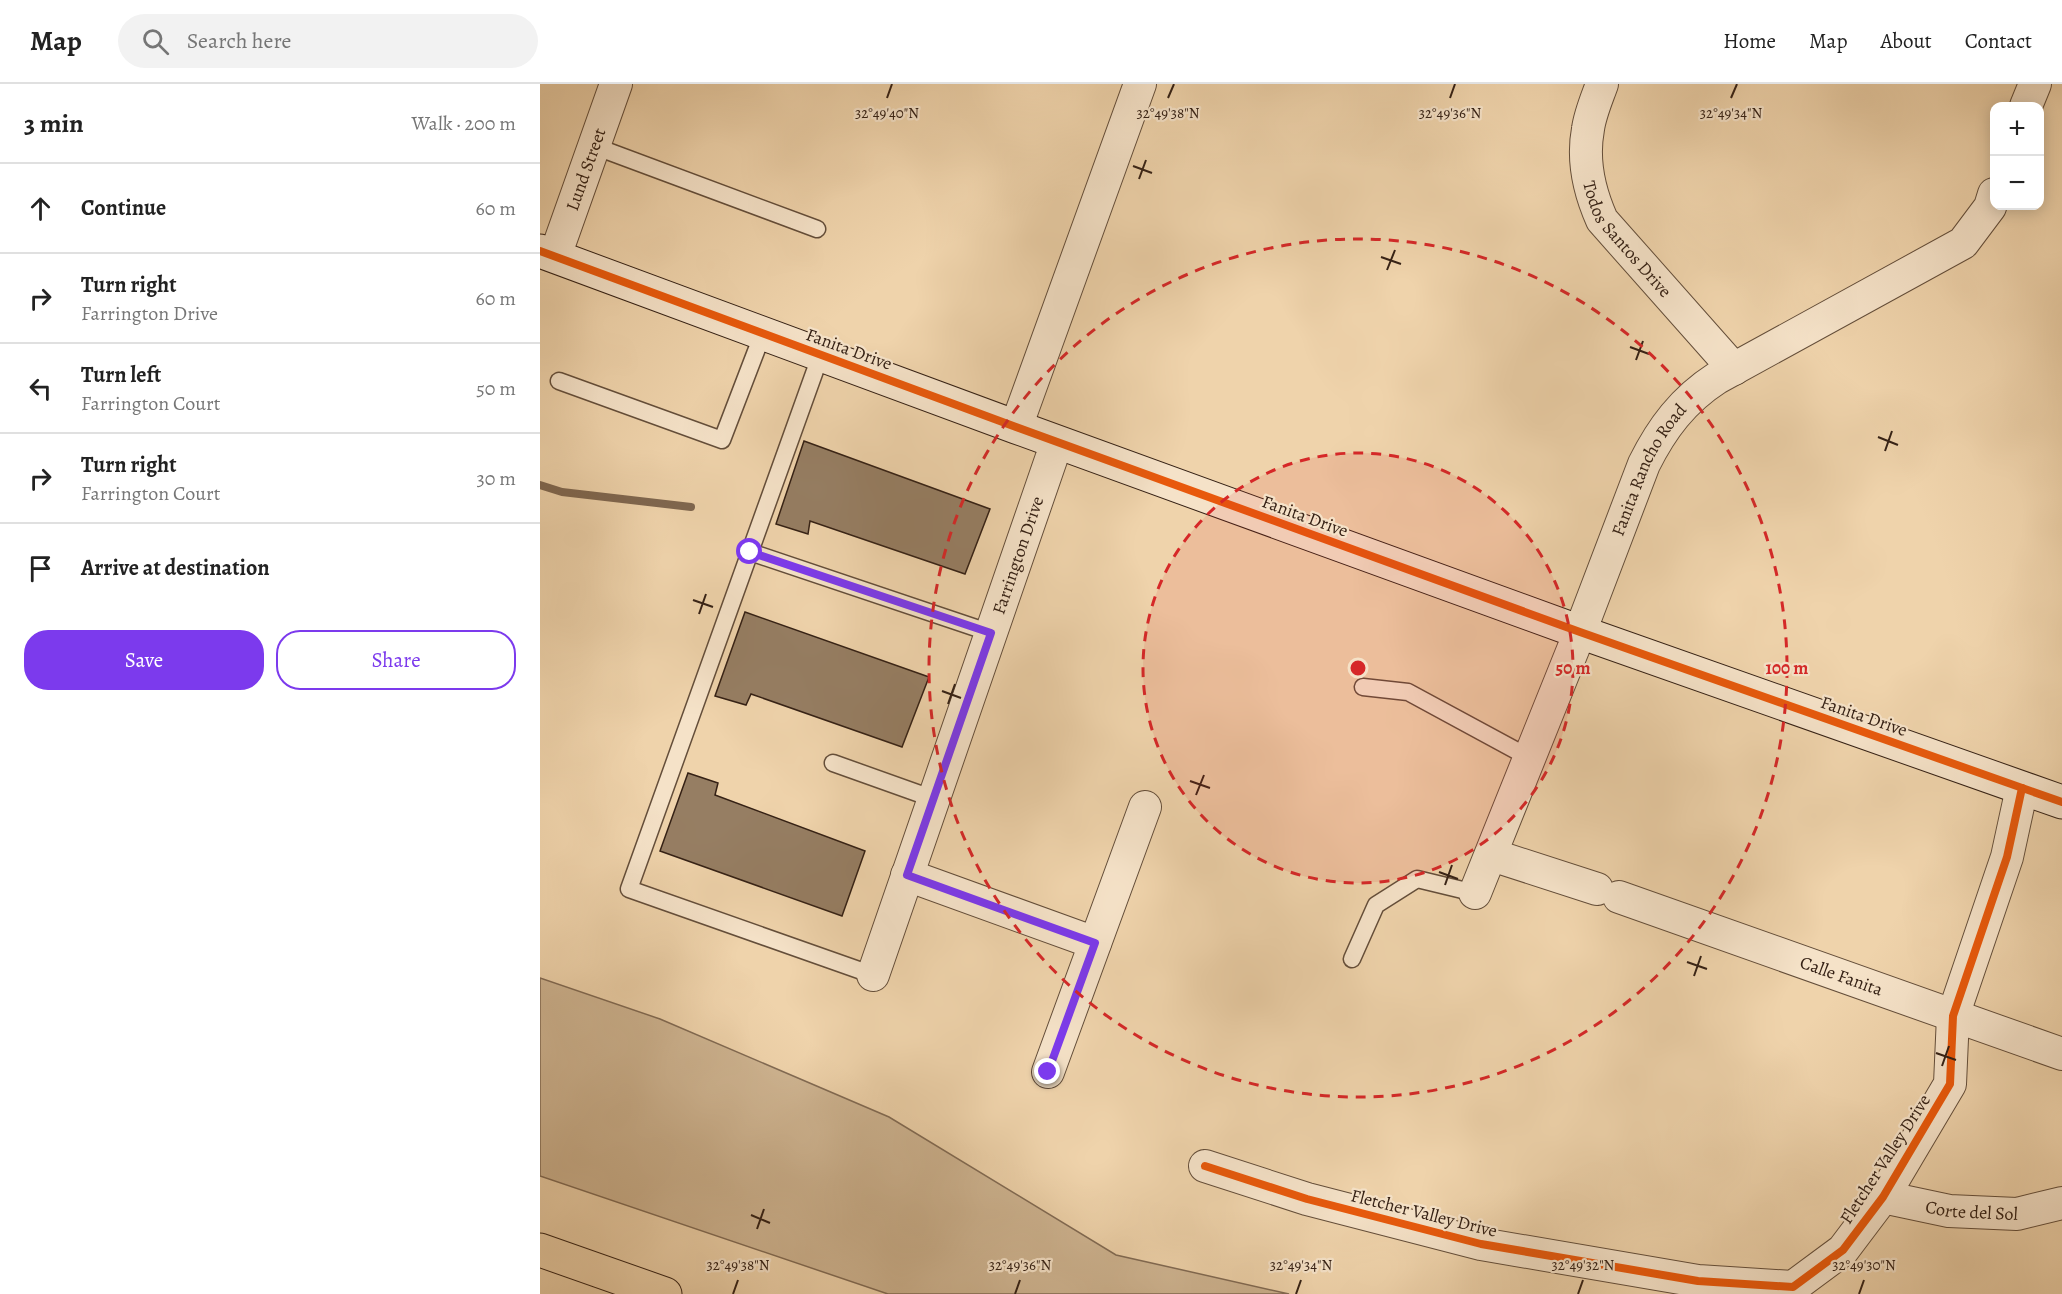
<!DOCTYPE html>
<meta charset="utf-8">
<style>
:root{--surface:#fff;--page:#f2f2f2;--text:#222;--muted:#767676;--line:#e0e0e0;--accent:#7c3aed}
body{margin:0;font-family:Alegreya,serif;background:var(--page);color:var(--text)}
.controls{position:absolute;right:18px;top:18px;display:grid;overflow:hidden;border-radius:12px;box-shadow:0 3px 15px #0003}
.controls button{width:54px;height:54px;display:grid;place-items:center;padding:0;border:0;border-bottom:2px solid var(--line);background:var(--surface);color:var(--text);font:30px sans-serif}
.stop{position:absolute;width:18px;height:18px;margin:-14px;border:4px solid #7c3aed;border-radius:50%;background:#fff}
.stop.end{background:#7c3aed;border-color:#fff;box-shadow:0 2px 6px #0008}
.list{margin:0;padding:0;list-style:none}
h2{display:flex;justify-content:space-between;align-items:center;height:78px;margin:0;padding:0 24px;font-size:26px}
h2 small{font-size:20px;font-weight:400;color:var(--muted)}
.list li{display:grid;grid-template-columns:39px 1fr auto;gap:18px;align-items:center;box-sizing:border-box;height:90px;padding:0 24px;border-top:2px solid var(--line)}
.list b{display:block;font-size:22px;white-space:nowrap}
.list p{margin:0;font-size:20px;white-space:nowrap;color:var(--muted)}
.list em{font-size:20px;font-style:normal;color:var(--muted)}
.actions{display:flex;gap:12px;padding:18px 24px}
.actions a{flex:1;padding:14px 0;border:2px solid var(--accent);border-radius:24px;text-align:center;font-size:21px;color:var(--accent)}
.actions .main{background:var(--accent);color:#fff}
.icon{flex:none;width:33px;height:33px;fill:none;stroke:currentColor;stroke-width:2;stroke-linecap:round;stroke-linejoin:round}
.map{position:relative;flex:none;width:1522px;height:1210px;overflow:hidden}
header{display:flex;align-items:center;gap:36px;box-sizing:border-box;height:84px;padding:0 30px;background:var(--surface);border-bottom:2px solid var(--line)}
header strong{font-size:28px}
nav{display:flex;gap:33px;margin-inline-start:auto;font-size:21px}
.search{width:420px;height:54px;background:var(--page);display:flex;align-items:center;gap:15px;box-sizing:border-box;padding:0 21px;border-radius:33px;color:var(--muted);font-size:22px}
main{display:flex}
aside{flex:1;background:var(--surface)}
.map>svg:first-child{display:block}
</style>
<header>
<strong>Map</strong>
<div class="search"><svg class="icon" aria-label="search" viewBox="0 0 24 24"><circle cx="10" cy="10" r="6"/><path d="M15 15l6 6"/></svg>Search here</div>
<nav><a>Home</a><a>Map</a><a>About</a><a>Contact</a></nav>
</header>
<main>
<aside>
<h2>3 min<small>Walk · 200 m</small></h2>
<ul class="list">
<li><svg class="icon" aria-label="ahead" viewBox="0 0 24 24"><path d="M12 20V5M6 11l6-6 6 6"/></svg><div><b>Continue</b></div><em>60 m</em></li>
<li><svg class="icon" aria-label="right" viewBox="0 0 24 24"><path d="M7 20v-9h11M14 6l5 5-5 5"/></svg><div><b>Turn right</b><p>Farrington Drive</p></div><em>60 m</em></li>
<li><svg class="icon" aria-label="left" viewBox="0 0 24 24"><path d="M17 20v-9H6M10 6l-5 5 5 5"/></svg><div><b>Turn left</b><p>Farrington Court</p></div><em>50 m</em></li>
<li><svg class="icon" aria-label="right" viewBox="0 0 24 24"><path d="M7 20v-9h11M14 6l5 5-5 5"/></svg><div><b>Turn right</b><p>Farrington Court</p></div><em>30 m</em></li>
<li><svg class="icon" aria-label="arrive" viewBox="0 0 24 24"><path d="M6 21V4h12l-3 4 3 4H6"/></svg><div><b>Arrive at destination</b></div></li>
</ul>
<div class="actions"><a class="main">Save</a><a>Share</a></div>
</aside>
<div class="map">
<svg width="1522" height="1210" viewBox="0 0 1522 1210">
<rect width="100%" height="100%" fill="#efd3ab"/>
<filter id="stains"><feTurbulence type="fractalNoise" baseFrequency=".00333" numOctaves="4"/><feColorMatrix values="0 0 0 0 .2 0 0 0 0 .09 0 0 0 0 .02 0 0 0 .5 -.17"/></filter>
<radialGradient id="worn" r=".72"><stop offset=".6" stop-color="#630" stop-opacity="0"/><stop offset="1" stop-color="#630" stop-opacity=".3"/></radialGradient>
<path fill="#cfb592" stroke="#826b54" stroke-width="1.5" d="M0 894 120 935 349 1033 576 1171 749 1210H348L0 1092Z"/>
<g fill="none" stroke-linecap="round" stroke-linejoin="round">
<path stroke="#7f6750" stroke-width="8" d="M0 401 22 408 151 423"/>
</g>
<g fill="#967e63" stroke="#352115" stroke-width="1.5">
<path d="M264 357 450 425 425 490 270 437 268 450 236 440Z"/>
<path d="M205 528 389 593 362 663 211 610 206 621 175 612Z"/>
<path d="M148 689 178 699 175 711 325 767 302 832 120 767Z"/>
</g>
<g fill="none" stroke-linecap="round" stroke-linejoin="round">
<defs>
<g id="lane">
<path d="M54 62 277 145"/>
<path d="M281 270 89 805 333 891"/>
<path d="M19 297 182 356 223 249"/>
<path d="M210 468 451 549"/>
<path d="M823 603 868 608 988 673"/>
<path d="M293 679 394 715"/>
<path d="M812 875 836 821 877 795 935 809"/>
</g>
<g id="street">
<path id="s1" d="M1062 0C1057 14 1050 30 1048 45 1042 77 1049 107 1062 136L1194 285"/>
<path d="M1486 22 1495 0"/>
<path id="s2" d="M15 172 76 0"/>
<path d="M476 343 600 0"/>
<path d="M952 771 1057 805"/>
<path d="M367 791 555 859"/>
<path id="s3" d="M935 809 1040 548 1104 380C1122 344 1143 316 1177 294L1423 159 1450 123 1454 110"/>
<path id="s4" d="M1079 813 1522 970"/>
<path id="s5" d="M333 891 517 358"/>
<path d="M508 988 605 723"/>
<path d="M665 1082 767 1115 941 1160 1158 1197 1253 1203 1303 1166 1343 1113 1410 1000 1413 932 1467 773 1482 704"/>
<path id="s6" d="M1343 1113 1409 1127 1477 1130 1522 1119"/>
</g>
<path id="secondary" d="M0 167 476 343 1040 548 1522 718"/>
<path id="highway" d="M0 1166 125 1210"/>
</defs>
<use href="#lane" stroke="#644e3a" stroke-width="19"/>
<use href="#street" stroke="#644e3a" stroke-width="34"/>
<use href="#secondary" stroke="#352115" stroke-width="35"/>
<use href="#highway" stroke="#352115" stroke-width="35"/>
<use href="#lane" stroke="#f5e2c8" stroke-width="16"/>
<use href="#street" stroke="#f5e2c8" stroke-width="32"/>
<use href="#secondary" stroke="#f5e2c8" stroke-width="33"/>
<use href="#highway" stroke="#efd3ab" stroke-width="33"/>
<defs>
<g id="cycleway">
<path d="M0 167 476 343 1040 548 1522 718"/>
<path d="M665 1082 767 1115 941 1160 1158 1197 1253 1203 1303 1166 1343 1113 1410 1000 1413 932 1467 773 1482 704"/>
</g>
</defs>
<use href="#cycleway" stroke="#f5e2c8" stroke-width="11"/>
<use href="#cycleway" stroke="#e8590c" stroke-width="8"/>
</g>
<g fill="none" stroke-linecap="round" stroke-linejoin="round">
<path stroke="#7c3aed" stroke-width="8" d="M210 468 451 549 367 791 555 859 508 988"/>
</g>
<path fill="none" stroke="#352115" stroke-width="2" d="M347 14 352 0M628 14 634 0M910 14 915 0M1191 14 1197 0M593 82 612 89M599 95 606 76M841 173 861 180M847 186 855 166M1090 263 1109 270M1096 276 1103 257M1338 353 1358 361M1345 367 1352 347M153 516 173 523M159 530 166 510M402 607 421 614M408 620 415 600M650 697 670 704M656 711 664 691M899 788 918 795M905 801 912 781M1147 878 1167 885M1154 892 1161 872M1396 969 1416 976M1402 982 1409 962M211 1131 230 1139M217 1145 224 1125M193 1210 198 1196M475 1210 480 1196M756 1210 761 1196M1038 1210 1043 1196M1319 1210 1324 1196"/>
<circle cx="818" cy="584" r="215" fill="#d62828" fill-opacity=".12"/>
<g fill="none" stroke="#d62828" stroke-width="3" stroke-dasharray="10 8">
<circle cx="818" cy="584" r="215"/>
<circle cx="818" cy="584" r="429"/>
</g>
<g text-anchor="middle" stroke-width="4.5" stroke-linejoin="round" paint-order="stroke">
<g font-size="18" fill="#352115" stroke="#f5e2c8">
<text dy="6" stroke="none"><textPath href="#s2" startOffset="92">Lund Street</textPath></text>
<text dy="6" stroke="none"><textPath href="#s1" startOffset="170">Todos Santos Drive</textPath></text>
<text transform="translate(309 265) rotate(20)" y="6">Fanita Drive</text>
<text dy="6" stroke="none"><textPath href="#s3" startOffset="458">Fanita Rancho Road</textPath></text>
<text transform="translate(765 432) rotate(20)" y="6">Fanita Drive</text>
<text dy="6" stroke="none"><textPath href="#s5" startOffset="444">Farrington Drive</textPath></text>
<text transform="translate(1324 632) rotate(19)" y="6">Fanita Drive</text>
<text dy="6" stroke="none"><textPath href="#s4" startOffset="236">Calle Fanita</textPath></text>
<text transform="translate(1345 1075) rotate(-57)" y="6">Fletcher Valley Drive</text>
<text dy="6" stroke="none"><textPath href="#s6" startOffset="90">Corte del Sol</textPath></text>
<text transform="translate(884 1129) rotate(14)" y="6">Fletcher Valley Drive</text>
</g>
</g>
<g font-size="15" text-anchor="middle" fill="#352115" stroke="#f5e2c8" stroke-width="4.5" stroke-linejoin="round" paint-order="stroke">
<text x="347" y="34">32°49'40"N</text>
<text x="628" y="34">32°49'38"N</text>
<text x="910" y="34">32°49'36"N</text>
<text x="1191" y="34">32°49'34"N</text>
<text x="198" y="1186">32°49'38"N</text>
<text x="480" y="1186">32°49'36"N</text>
<text x="761" y="1186">32°49'34"N</text>
<text x="1043" y="1186">32°49'32"N</text>
<text x="1324" y="1186">32°49'30"N</text>
</g>
<circle cx="818" cy="584" r="9" fill="#d62828" stroke="#f5e2c8" stroke-width="3"/>
<g font-size="18" text-anchor="middle" font-weight="bold" fill="#d62828" stroke="#f5e2c8" stroke-width="4.5" stroke-linejoin="round" paint-order="stroke">
<text x="1033" y="590">50 m</text>
<text x="1247" y="590">100 m</text>
</g>
<rect width="100%" height="100%" filter="url(#stains)"/>
<rect width="100%" height="100%" fill="url(#worn)"/>
</svg>
<div class="controls">
<button>+</button>
<button>−</button>
</div>
<div class="stop" style="left:210px;top:468px"></div>
<div class="stop end" style="left:508px;top:988px"></div>
</div>
</main>
